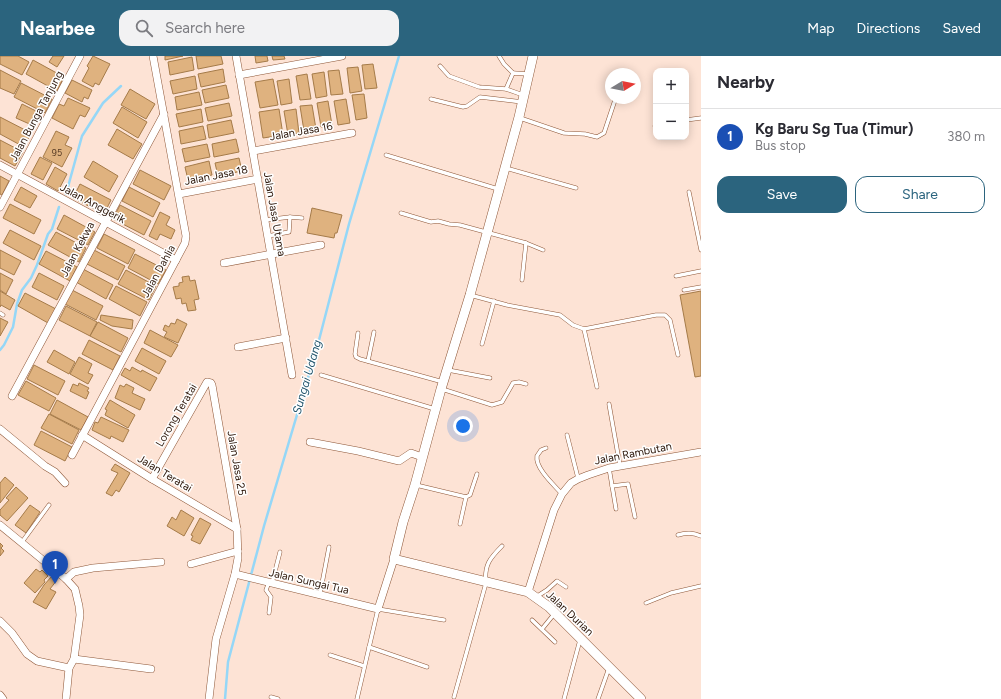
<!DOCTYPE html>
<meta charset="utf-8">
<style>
:root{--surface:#fff;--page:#f2f2f3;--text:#2b2b33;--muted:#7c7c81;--line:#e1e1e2;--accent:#2b647e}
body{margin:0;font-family:Figtree,sans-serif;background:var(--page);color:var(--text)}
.controls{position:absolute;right:12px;top:12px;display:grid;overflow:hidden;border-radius:8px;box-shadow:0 2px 10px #0003}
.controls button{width:36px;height:36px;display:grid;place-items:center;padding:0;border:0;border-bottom:1px solid var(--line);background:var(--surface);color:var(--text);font:20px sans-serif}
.compass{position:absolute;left:605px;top:12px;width:36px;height:36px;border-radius:50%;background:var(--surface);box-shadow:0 2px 10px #0003;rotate:80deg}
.you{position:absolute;left:463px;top:370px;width:14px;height:14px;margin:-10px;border:3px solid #fff;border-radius:50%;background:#1a73e8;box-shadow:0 0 0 6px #1a73e833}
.badge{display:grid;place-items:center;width:26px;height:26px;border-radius:50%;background:var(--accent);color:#fff;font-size:13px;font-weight:700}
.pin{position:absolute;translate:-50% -33px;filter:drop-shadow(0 1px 2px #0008)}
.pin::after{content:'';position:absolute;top:21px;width:14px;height:12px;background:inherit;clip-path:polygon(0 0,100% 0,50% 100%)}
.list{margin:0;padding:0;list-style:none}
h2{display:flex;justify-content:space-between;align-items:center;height:52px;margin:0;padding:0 16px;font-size:17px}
h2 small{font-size:13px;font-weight:400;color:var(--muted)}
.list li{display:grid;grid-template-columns:26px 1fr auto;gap:12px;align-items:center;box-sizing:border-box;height:56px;padding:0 16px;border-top:1px solid var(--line)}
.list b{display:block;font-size:15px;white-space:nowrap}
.list p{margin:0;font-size:13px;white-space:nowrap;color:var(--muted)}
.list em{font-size:13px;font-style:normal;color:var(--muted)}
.actions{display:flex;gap:8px;padding:12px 16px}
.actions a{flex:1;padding:9px 0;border:1px solid var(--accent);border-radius:12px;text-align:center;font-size:14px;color:var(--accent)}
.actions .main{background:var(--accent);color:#fff}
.icon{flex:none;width:22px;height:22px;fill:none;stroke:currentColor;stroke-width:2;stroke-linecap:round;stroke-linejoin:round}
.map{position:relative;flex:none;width:701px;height:643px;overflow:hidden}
header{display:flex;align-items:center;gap:24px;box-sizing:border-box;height:56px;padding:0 20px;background:var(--accent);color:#fff}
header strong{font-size:19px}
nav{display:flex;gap:22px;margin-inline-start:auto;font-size:14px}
.search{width:280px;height:36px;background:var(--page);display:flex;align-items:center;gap:10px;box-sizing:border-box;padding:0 14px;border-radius:12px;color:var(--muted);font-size:15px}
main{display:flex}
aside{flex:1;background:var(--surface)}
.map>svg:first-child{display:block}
</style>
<header>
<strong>Nearbee</strong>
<div class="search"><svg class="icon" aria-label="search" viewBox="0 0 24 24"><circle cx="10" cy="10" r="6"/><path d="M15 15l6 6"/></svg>Search here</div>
<nav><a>Map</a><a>Directions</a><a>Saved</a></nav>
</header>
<main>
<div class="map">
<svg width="701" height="643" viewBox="0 0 701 643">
<rect width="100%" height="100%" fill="#fde3d5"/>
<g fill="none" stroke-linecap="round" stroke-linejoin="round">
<g stroke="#95d7f7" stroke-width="2.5">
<path d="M66 138 82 80 103 47 121 30"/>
<path d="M0 294 4 289 13 271 17 248 22 234 31 222 37 209 48 178 52 173 59 151"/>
<path d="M225 643 228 606 264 470 318 288 349 168 399 0"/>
</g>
</g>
<g fill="#dfb27f" stroke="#a57b49">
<path d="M0 0H18L29 6 22 19 0 8Z"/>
<path d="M53 0H64L57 11 49 6Z"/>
<path d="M93 0 110 8 99 29 95 27 93 31 82 25 89 12 87 10Z"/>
<path d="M165 0H183L165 4Z"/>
<path d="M196 0H221L223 8 198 13Z"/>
<path d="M255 0H267L268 5 256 7Z"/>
<path d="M272 0H284L285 3 273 4Z"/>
<path d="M192 1 194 14 170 19 168 6Z"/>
<path d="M33 4 64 21 57 35 26 18Z"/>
<path d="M373 8 377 32 365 33 362 9Z"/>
<path d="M358 11 362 35 350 37 347 12Z"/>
<path d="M223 13 225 26 201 31 198 18Z"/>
<path d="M0 14 21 25 14 38 0 32Z"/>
<path d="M339 14 343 38 331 39 328 15Z"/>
<path d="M324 16 327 40 316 42 312 18Z"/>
<path d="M307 18 311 43 300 44 296 20Z"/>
<path d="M195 20 197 33 173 38 170 25Z"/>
<path d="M273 23 278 49 260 52 255 26Z"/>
<path d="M289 23 292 47 281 49 277 25Z"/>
<path d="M72 24 92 34 88 43 84 41 82 46 65 37Z"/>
<path d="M21 27 52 43 45 57 14 41Z"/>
<path d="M226 29 229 42 205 47 202 34Z"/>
<path d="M130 33 155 48 146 63 121 49Z"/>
<path d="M199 36 202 49 177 54 175 41Z"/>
<path d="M364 38 367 62 356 64 352 39Z"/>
<path d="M68 42 90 52 85 61 80 59 73 73 52 62 59 48 64 50Z"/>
<path d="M346 43 350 67 338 69 334 45Z"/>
<path d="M328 45 332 69 321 71 317 47Z"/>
<path d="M229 47 232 60 208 65 205 52Z"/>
<path d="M22 48 40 57 34 70 16 62Z"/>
<path d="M312 49 316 73 304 75 300 50Z"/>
<path d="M122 51 147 66 138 82 113 67Z"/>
<path d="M201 53 203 66 179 71 176 58Z"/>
<path d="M279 53 283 79 263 82 259 56Z"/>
<path d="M296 53 299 77 288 79 284 55Z"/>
<path d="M0 61 31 77 24 91 0 78Z"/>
<path d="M231 64 234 77 209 82 207 69Z"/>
<path d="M203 70 206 83 181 88 179 75Z"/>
<path d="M117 73 142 88 133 103 108 89Z"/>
<path d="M56 75 69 81 65 89 72 92 62 111 43 101Z"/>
<path d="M236 83 239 96 214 101 212 88Z"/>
<path d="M0 84 23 96 15 110 0 102Z"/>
<path d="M207 88 210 101 185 106 182 93Z"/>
<path d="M40 101 52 107 43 124 31 118Z"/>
<path d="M239 102 242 115 218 120 215 107Z"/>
<path d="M93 105 118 120 109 136 84 121Z"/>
<path d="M209 105 212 119 188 124 185 111Z"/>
<path d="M55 111 67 118 58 135 46 128Z"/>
<path d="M140 114 171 130 164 144 133 128Z"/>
<path d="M0 120 9 125 2 139 0 138Z"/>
<path d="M80 128 111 144 104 158 73 142Z"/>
<path d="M21 131 37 140 30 152 14 144Z"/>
<path d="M129 131 160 147 153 161 122 145Z"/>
<path d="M10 148 41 164 34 178 3 162Z"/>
<path d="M120 149 151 165 144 179 113 163Z"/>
<path d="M312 152 342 159 337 177H335L334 182 307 177Z"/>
<path d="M160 156 170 161 166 169 175 174 171 183 160 178 157 184 149 180Z"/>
<path d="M64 159 95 176 88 189 57 173Z"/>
<path d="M10 174 41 190 34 204 3 187Z"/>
<path d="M56 176 86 192 79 206 48 189Z"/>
<path d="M104 178 135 194 128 208 97 192Z"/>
<path d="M0 194 21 205 14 219 0 212Z"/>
<path d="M94 194 125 210 118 224 87 208Z"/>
<path d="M46 195 77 211 70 225 39 208Z"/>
<path d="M135 198 166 214 158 228 128 212Z"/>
<path d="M83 213 113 229 106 243 76 226Z"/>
<path d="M126 214 156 230 149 244 118 228Z"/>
<path d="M0 217 13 224 6 238 0 234Z"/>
<path d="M39 217 64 230 57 244 32 231Z"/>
<path d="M189 220 190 225 195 224 199 243 194 244 196 254 188 255 186 247 182 248 181 242 176 243 173 231 179 230V227L183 226 182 221Z"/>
<path d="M116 230 147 246 140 260 109 243Z"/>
<path d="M72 234 103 250 96 264 65 248Z"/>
<path d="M0 235 15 244 10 254 1 249 0 251Z"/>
<path d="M701 235V320L695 321 680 239Z"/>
<path d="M25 237 56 253 48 267 18 250Z"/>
<path d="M66 250 97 266 90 280 59 264Z"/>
<path d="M101 259 133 264 132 273 112 270 100 264Z"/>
<path d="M0 262 8 266 0 280Z"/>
<path d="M177 263 187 268 178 287 164 281 167 276 163 274 165 269 169 271 171 267 175 268Z"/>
<path d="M98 266 128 282 121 296 90 280Z"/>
<path d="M150 274 178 289 171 301 144 287Z"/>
<path d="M89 284 120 300 113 314 82 298Z"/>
<path d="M142 292 166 305 159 318 135 305Z"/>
<path d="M54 294 75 306 69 318 47 306Z"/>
<path d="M79 301 92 308 88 317 93 319 88 328 70 318Z"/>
<path d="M34 309 65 325 58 339 27 323Z"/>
<path d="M132 311 141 316 142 314 157 322 150 335 121 319 125 312 130 315Z"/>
<path d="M26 325 56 342 49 355 18 339Z"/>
<path d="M79 327 89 332 87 335 89 336 86 343 70 335 73 328 78 330Z"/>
<path d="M126 328 134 332 132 337 145 343 140 354 115 342 120 329 124 331Z"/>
<path d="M57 344 88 361 81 374 50 358Z"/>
<path d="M110 344 135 359 128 372 105 359 107 354 105 353Z"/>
<path d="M49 358 79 374 72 388 41 372Z"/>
<path d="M101 361 129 374 123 386 111 380 110 383 92 374 95 366 98 367Z"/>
<path d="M41 375 72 391 65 405 34 389Z"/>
<path d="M115 408 130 417 119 436 116 434 112 440 106 437 118 417 111 414Z"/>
<path d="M5 421 14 429 0 447V427Z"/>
<path d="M16 431 28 442 7 465 0 459V454L9 444 6 442Z"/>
<path d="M30 449 40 456 26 477 15 469Z"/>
<path d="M181 454 194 462 184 480 167 470 172 461 176 464Z"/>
<path d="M200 462 211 468 200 488 191 484 193 480 191 479Z"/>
<path d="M0 487 3 490 1 492 4 495 0 500Z"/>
<path d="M36 513 40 516 42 514 48 520 44 524 45 526 35 537 24 527Z"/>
<path d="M52 520 57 524 50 533 56 536 46 553 33 546 44 529Z"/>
</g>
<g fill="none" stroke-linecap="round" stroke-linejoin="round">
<defs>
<g id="service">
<path d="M499 0 504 8 513 17"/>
<path d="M440 10 449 20 479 31 506 33 523 39"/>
<path d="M506 33 513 17 528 18"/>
<path d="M431 43 463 51 467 50 480 41 522 46"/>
<path d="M520 62 564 77 585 78 597 81 604 77 615 44"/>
<path d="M686 64 701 62"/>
<path d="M655 70 656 69"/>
<path d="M386 99 498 133"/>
<path d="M506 112 576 132"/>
<path d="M689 136 701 194"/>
<path d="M401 157 431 166 438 165 449 168 460 169 526 187 543 194"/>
<path d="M265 164 290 161 302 162"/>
<path d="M268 180 289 176 290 161"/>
<path d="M676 220 701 215"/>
<path d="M522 224 526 187"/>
<path d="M684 234 701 231"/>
<path d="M470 239 507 249 560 259 573 269 584 273 656 259H665L670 264 678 299"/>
<path d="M0 257 3 259"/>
<path d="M584 273 597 331"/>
<path d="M358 277 355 298 356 301 360 303 443 326"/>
<path d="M482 288 494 245"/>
<path d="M368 305 374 276"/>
<path d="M448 314 490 322"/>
<path d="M321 319 435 353"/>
<path d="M442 333 492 349 502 346 513 327 519 326 526 328"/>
<path d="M609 348 620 410"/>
<path d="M567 379 578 422"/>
<path d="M546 392 541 394C540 396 538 398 537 400 535 412 554 429 562 438"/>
<path d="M609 412 616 453"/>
<path d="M416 429 466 441 470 439 477 418"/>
<path d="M612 430 628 428 635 461"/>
<path d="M460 468 466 441"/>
<path d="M678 479C687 476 693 477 701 480"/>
<path d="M22 486 49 449"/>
<path d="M269 526 266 534 271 541 269 557"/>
<path d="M272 527 280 496"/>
<path d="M320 538 329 491"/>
<path d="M536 541 547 534 557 525 566 531"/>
<path d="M646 547 671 537 701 530"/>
<path d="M532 564 555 586"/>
<path d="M542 573 555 557"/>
<path d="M369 591 427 611"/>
<path d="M330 599 364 610"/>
<path d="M271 641 278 643"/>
<path d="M454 641 486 527C484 509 490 502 502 490"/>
<path d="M357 643 378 553 444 564"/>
<path d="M564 643 580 584"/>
<path d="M598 643 609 612"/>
</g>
<g id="minor">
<path d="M236 0 292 319"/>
<path d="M239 19 342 0"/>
<path d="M253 95 352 77"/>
<path d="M0 109 176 204"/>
<path d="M179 138 258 123"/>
<path d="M0 151 80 0"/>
<path d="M224 207 321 189"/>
<path d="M238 291 286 282"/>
<path d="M12 340 164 58"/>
<path d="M0 373 45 410 55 416 65 427"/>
<path d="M82 379 152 423 237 473"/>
<path d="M310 386 358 395 399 405 411 397 422 401"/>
<path d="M72 399 185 187 186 180 153 0"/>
<path d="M152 423 207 326 211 327 212 329 237 473 238 502 235 518 216 583 209 643"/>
<path d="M0 469 66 523 75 533 79 550 80 559 74 603 69 612 66 643"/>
<path d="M191 508 238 495"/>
<path d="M235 518 378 553 394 503"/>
<path d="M66 523 74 516 93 512 161 506"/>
<path d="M528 536 554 454 562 438 571 427 578 423 588 419 609 412 701 396"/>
<path d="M0 565 12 577 27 598 37 605 69 612"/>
<path d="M74 603 151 613"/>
<path d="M0 639 3 643"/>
</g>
<path id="tertiary" d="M533 0 519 61 470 239 441 333 415 429 403 466 394 503 528 536 549 551 641 643"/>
</defs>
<use href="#service" stroke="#8e5738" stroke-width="4.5"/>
<use href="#minor" stroke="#8e5738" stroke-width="8"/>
<use href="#tertiary" stroke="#8e5738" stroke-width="10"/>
<use href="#service" stroke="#fff" stroke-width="3.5"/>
<use href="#minor" stroke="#fff" stroke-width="7"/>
<use href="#tertiary" stroke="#fff" stroke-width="9"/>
</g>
<g text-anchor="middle" stroke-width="3" stroke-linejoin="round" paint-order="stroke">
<g font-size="9" fill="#593d26">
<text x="57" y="100">95</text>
</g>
<g font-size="11" fill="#2c1609" stroke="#fff">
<text transform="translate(36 60) rotate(-62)" y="4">Jalan Bunga Tanjung</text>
<text transform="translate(301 75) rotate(-10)" y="4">Jalan Jasa 16</text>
<text transform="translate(216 119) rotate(-11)" y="4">Jalan Jasa 18</text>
<text transform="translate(93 147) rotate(28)" y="4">Jalan Anggerik</text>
<text transform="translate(275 158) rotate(80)" y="4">Jalan Jasa Utama</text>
<text transform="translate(77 193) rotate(-62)" y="4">Jalan Kekwa</text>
<text transform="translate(158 215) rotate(-61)" y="4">Jalan Dahlia</text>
<text transform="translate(176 359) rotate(-60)" y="4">Lorong Teratai</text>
<text transform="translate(633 397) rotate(-11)" y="4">Jalan Rambutan</text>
<text transform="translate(237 407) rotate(80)" y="4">Jalan Jasa 25</text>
<text transform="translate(165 417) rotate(31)" y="4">Jalan Teratai</text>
<text transform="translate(309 525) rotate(13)" y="4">Jalan Sungai Tua</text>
<text transform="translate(570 557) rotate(43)" y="4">Jalan Durian</text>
</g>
<g font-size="12" font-style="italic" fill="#24576e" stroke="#fff">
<text transform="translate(307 321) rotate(-74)" y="4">Sungai Udang</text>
</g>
</g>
</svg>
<div class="controls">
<button>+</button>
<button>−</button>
</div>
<svg class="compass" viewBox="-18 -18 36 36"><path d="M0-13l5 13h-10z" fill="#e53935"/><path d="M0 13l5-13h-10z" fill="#7c7c81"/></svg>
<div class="you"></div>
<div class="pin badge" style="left:55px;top:528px;background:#1a4fb4">1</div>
</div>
<aside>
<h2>Nearby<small></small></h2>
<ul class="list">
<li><span class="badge" style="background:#1a4fb4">1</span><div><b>Kg Baru Sg Tua (Timur)</b><p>Bus stop</p></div><em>380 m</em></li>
</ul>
<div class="actions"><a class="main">Save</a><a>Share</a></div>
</aside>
</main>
